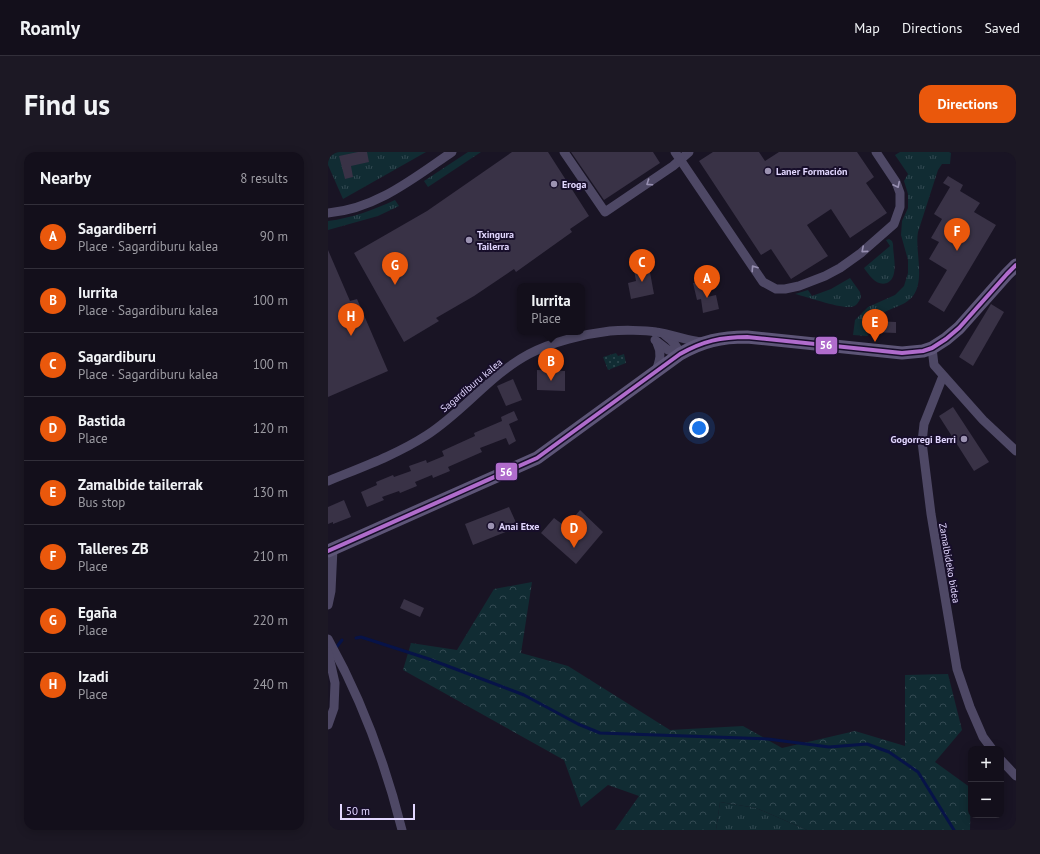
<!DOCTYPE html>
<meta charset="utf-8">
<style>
:root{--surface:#130f1b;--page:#1c1824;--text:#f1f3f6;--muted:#9d9ca3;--line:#322f3a;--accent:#ea580c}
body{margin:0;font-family:"PT Sans",sans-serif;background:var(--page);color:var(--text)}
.controls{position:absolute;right:12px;bottom:12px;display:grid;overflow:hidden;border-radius:8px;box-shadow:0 2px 10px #0003}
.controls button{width:36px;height:36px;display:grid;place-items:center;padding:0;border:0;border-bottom:1px solid var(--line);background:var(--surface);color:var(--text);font:20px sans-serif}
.scale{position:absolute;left:12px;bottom:10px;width:75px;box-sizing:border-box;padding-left:4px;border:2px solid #e2d7ff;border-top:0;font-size:11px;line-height:14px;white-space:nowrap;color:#e2d7ff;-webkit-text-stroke:3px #170e2a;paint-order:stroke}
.you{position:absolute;left:371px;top:276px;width:14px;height:14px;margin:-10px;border:3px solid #fff;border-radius:50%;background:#1a73e8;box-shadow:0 0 0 6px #1a73e833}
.badge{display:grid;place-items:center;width:26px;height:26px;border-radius:50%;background:var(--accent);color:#fff;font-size:13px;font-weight:700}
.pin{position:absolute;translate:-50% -33px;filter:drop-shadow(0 1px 2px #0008)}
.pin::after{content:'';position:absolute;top:21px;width:14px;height:12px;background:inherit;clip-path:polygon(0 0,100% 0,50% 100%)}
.popup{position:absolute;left:189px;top:131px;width:68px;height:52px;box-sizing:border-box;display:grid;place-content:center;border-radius:8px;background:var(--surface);filter:drop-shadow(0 1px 3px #0005);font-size:13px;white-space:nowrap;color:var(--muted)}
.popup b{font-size:15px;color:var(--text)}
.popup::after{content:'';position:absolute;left:50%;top:100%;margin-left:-8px;border:8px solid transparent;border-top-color:var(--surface)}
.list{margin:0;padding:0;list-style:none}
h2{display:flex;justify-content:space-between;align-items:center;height:52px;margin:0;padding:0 16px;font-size:17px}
h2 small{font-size:13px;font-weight:400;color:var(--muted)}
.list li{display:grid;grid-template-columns:26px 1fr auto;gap:12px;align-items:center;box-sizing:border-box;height:64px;padding:0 16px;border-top:1px solid var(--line)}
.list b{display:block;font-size:15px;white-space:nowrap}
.list p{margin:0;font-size:13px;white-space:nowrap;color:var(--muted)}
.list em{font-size:13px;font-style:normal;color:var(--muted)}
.map{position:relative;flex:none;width:688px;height:678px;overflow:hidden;border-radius:12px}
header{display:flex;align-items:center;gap:24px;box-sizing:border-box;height:56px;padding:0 20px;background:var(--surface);border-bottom:1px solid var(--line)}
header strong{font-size:19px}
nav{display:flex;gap:22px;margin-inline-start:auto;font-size:14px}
.intro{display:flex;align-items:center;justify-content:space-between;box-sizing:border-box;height:96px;padding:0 24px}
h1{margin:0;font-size:28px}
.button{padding:10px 18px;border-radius:12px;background:var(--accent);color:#fff;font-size:14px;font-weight:700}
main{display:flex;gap:24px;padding:0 24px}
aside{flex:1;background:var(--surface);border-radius:12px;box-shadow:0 2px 10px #0003}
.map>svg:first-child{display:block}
</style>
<header>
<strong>Roamly</strong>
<nav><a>Map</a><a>Directions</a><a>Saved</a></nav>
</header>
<div class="intro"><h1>Find us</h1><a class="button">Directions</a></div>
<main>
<aside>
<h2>Nearby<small>8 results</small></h2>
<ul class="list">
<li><span class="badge">A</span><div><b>Sagardiberri</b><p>Place · Sagardiburu kalea</p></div><em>90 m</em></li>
<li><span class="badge">B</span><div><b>Iurrita</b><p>Place · Sagardiburu kalea</p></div><em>100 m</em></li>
<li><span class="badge">C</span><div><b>Sagardiburu</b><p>Place · Sagardiburu kalea</p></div><em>100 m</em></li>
<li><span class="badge">D</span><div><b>Bastida</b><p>Place</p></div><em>120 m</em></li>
<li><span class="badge">E</span><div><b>Zamalbide tailerrak</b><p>Bus stop</p></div><em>130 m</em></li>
<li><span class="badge">F</span><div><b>Talleres ZB</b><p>Place</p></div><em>210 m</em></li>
<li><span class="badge">G</span><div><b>Egaña</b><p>Place</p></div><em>220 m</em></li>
<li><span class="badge">H</span><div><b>Izadi</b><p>Place</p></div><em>240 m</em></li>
</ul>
</aside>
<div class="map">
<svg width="688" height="678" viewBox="0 0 688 678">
<defs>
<pattern id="grass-tufts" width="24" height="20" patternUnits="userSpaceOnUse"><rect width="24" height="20" fill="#112c33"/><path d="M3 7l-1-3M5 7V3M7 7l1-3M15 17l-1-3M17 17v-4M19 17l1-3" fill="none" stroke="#334a52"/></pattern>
<pattern id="forest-crowns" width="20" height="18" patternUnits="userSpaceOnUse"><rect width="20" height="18" fill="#112c33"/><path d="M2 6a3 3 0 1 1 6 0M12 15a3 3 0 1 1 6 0" fill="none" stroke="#334a52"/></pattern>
<pattern id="park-dots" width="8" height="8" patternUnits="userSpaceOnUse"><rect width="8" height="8" fill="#112c33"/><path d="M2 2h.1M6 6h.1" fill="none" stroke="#334a52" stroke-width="1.8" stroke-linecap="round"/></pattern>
</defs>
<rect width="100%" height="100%" fill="#191424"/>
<g fill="url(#grass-tufts)">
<path d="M0 0H98L15 47 0 13Z"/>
<path d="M140 0H153L100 35 96 29Z"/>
<path d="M572 0H621L623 1 622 12H614L610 18 590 80C586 102 602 139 575 152 562 158 547 162 537 173L540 184 525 183 527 168 540 155 567 143 576 134 580 121V108L573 83 574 69 580 56V42L576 29 580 22 567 3Z"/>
<path d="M67 48 71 54 50 64 0 78V69C24 66 45 58 67 48Z"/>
<path d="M561 87 564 89 565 92C565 101 568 113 566 121 565 126 563 129 559 131 549 135 541 123 536 116L562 94 558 88Z"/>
<path d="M522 126 532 140 533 145C531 150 528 155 522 155 510 156 480 145 467 142L480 138 484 144 503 137Z"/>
<path d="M392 650 428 656 479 678H388Z"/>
</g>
<path fill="url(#forest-crowns)" d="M204 430 193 501 240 514 342 578 415 574 454 596 527 579 577 594V523L620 522 634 578 607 610 643 636 642 678H479L428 656 392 650 388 678H287L311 644 280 633 253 655 236 608 75 518 83 491 129 498 166 437Z"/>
<path fill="url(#park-dots)" d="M288 201 290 204 296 202 298 211 280 218 275 205Z"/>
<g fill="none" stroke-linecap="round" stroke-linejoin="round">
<g stroke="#071348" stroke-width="3">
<path d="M28 486 33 485 101 507 196 543 250 572 272 581 440 587 501 595 539 592 561 600 590 620 626 678"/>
<path d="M7 497 14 488"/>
</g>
</g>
<g fill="#393246">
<path d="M30 0H39L41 10 23 14 25 25 17 27 11 4Z"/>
<path d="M184 0H220L261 64 242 77 244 80 188 120 186 117 146 144 108 166 111 169 76 190 26 101 99 59Z"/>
<path d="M243 0H325L332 11 276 48Z"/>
<path d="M385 0H431L437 9 451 0H529L546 25 538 31 559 61 522 86 503 57 479 73 500 104 463 127 443 97 433 103 371 9Z"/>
<path d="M620 24 635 33 632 39 652 51 646 60 668 73 616 160 600 150 619 118 601 107 611 90 603 86 614 67 606 62 622 35 615 31Z"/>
<path d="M0 98 22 149 29 147 60 219 0 245Z"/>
<path d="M321 115 326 142 303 147 300 131 308 129 306 118Z"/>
<path d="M375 129 379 145 388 143 391 157 375 161 373 147 369 148 365 131Z"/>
<path d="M663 152 676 160 645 214 631 205Z"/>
<path d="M545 169 568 170V181L545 180Z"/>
<path d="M209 218 237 219V239L209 238Z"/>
<path d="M185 227 194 248 178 254 169 234Z"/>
<path d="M625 255 661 310 646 319 611 264Z"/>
<path d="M186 259 190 268 181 272 188 289 181 293 178 286 152 296 154 300 120 315 122 319 105 326 104 323 87 330 89 334 72 341 71 339 54 345 56 348 39 355 33 340 49 333 48 330 65 323 66 325 83 319 81 314 98 308 99 311 116 304 114 299 147 284 146 281 174 269 173 265Z"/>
<path d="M16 348 23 365 5 372V370L0 372V355Z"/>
<path d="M181 355 190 375 145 393 137 372Z"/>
<path d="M252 358 275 380 248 412 213 381 226 366 238 375Z"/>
<path d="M76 447 96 456 92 465 72 456Z"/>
</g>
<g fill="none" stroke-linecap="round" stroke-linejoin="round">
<g stroke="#4e4865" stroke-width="9">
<path d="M236 0 277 60 345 14 361 0"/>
<path d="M347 0 435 130 448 137H457L471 134 497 124 512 116 533 101 566 72 572 55V41L568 30 548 0"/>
<path d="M0 61C48 57 86 26 124 0"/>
<path d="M327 188 340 198 352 202C349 193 344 188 337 183"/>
<path d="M604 196 606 213 655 268 688 299"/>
<path d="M328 219C332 208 334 201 329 191"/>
<path d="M615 224 596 272 594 290 603 362 629 517 642 555 655 585 664 597"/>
<path d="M0 329C34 315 68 303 99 283 135 260 163 222 201 202 224 190 256 182 282 179 293 178 317 178 328 180 344 182 359 189 375 190"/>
<path d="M0 453 3 439 5 396"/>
<path d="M0 487C34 548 57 610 74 678"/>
<path d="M0 500 7 531 6 556 0 573"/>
<path d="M673 608 688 624"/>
</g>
<path stroke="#5d5577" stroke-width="13" d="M0 399 209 306 352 202C375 189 393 185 419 185L574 201 595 199 604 196 618 187 631 176 679 122 688 113"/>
<defs>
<path id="bus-1" d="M0 399 209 306 352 202C375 189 393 185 419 185L574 201 595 199 604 196 618 187 631 176 679 122 688 113"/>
</defs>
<use href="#bus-1" stroke="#170e2a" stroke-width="7"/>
<use href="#bus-1" stroke="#b06ccc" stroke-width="4"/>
</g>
<defs><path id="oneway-chevron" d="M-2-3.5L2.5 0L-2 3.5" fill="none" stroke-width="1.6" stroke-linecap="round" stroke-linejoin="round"/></defs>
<g stroke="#9890b2">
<use href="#oneway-chevron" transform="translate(321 31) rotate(146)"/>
<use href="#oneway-chevron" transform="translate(569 33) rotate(64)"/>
<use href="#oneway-chevron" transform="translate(536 98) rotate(139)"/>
<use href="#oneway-chevron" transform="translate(426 116) rotate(-124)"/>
</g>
<g fill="#9c93b2" stroke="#170e2a" stroke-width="1.5">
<circle cx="440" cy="19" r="4"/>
<circle cx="226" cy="32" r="4"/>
<circle cx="141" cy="88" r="4"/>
<circle cx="636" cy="287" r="4"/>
<circle cx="163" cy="374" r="4"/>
</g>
<g text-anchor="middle" stroke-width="4" stroke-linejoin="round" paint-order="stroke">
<g font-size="10" font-weight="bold" fill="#e2d7ff" stroke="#170e2a" text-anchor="start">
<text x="448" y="23">Laner Formación</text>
<text x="234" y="36">Eroga</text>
<text x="149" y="86">Txingura<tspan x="149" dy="12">Tailerra</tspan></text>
<text x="628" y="291" text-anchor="end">Gogorregi Berri</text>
<text x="171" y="378">Anai Etxe</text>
</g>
<g font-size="10" fill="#e2d7ff" stroke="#170e2a">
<text transform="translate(143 233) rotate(-40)" y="4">Sagardiburu kalea</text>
<text transform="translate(622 411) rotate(80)" y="4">Zamalbideko bidea</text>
</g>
</g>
<g stroke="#170e2a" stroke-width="1.5">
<rect x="487" y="184" width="23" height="19" rx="4" fill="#b06ccc"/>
<rect x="167" y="310" width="23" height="19" rx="4" fill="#b06ccc"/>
</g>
<g font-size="11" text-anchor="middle" font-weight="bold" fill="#fff">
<text x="498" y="197">56</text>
<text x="178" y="324">56</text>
</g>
</svg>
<div class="controls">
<button>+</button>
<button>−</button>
</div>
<div class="scale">50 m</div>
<div class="you"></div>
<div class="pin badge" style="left:379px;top:146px">A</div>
<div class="pin badge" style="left:223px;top:229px">B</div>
<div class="popup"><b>Iurrita</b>Place</div>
<div class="pin badge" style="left:314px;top:130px">C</div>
<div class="pin badge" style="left:246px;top:396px">D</div>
<div class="pin badge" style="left:547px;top:190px">E</div>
<div class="pin badge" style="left:629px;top:99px">F</div>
<div class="pin badge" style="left:67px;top:133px">G</div>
<div class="pin badge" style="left:23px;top:184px">H</div>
</div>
</main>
